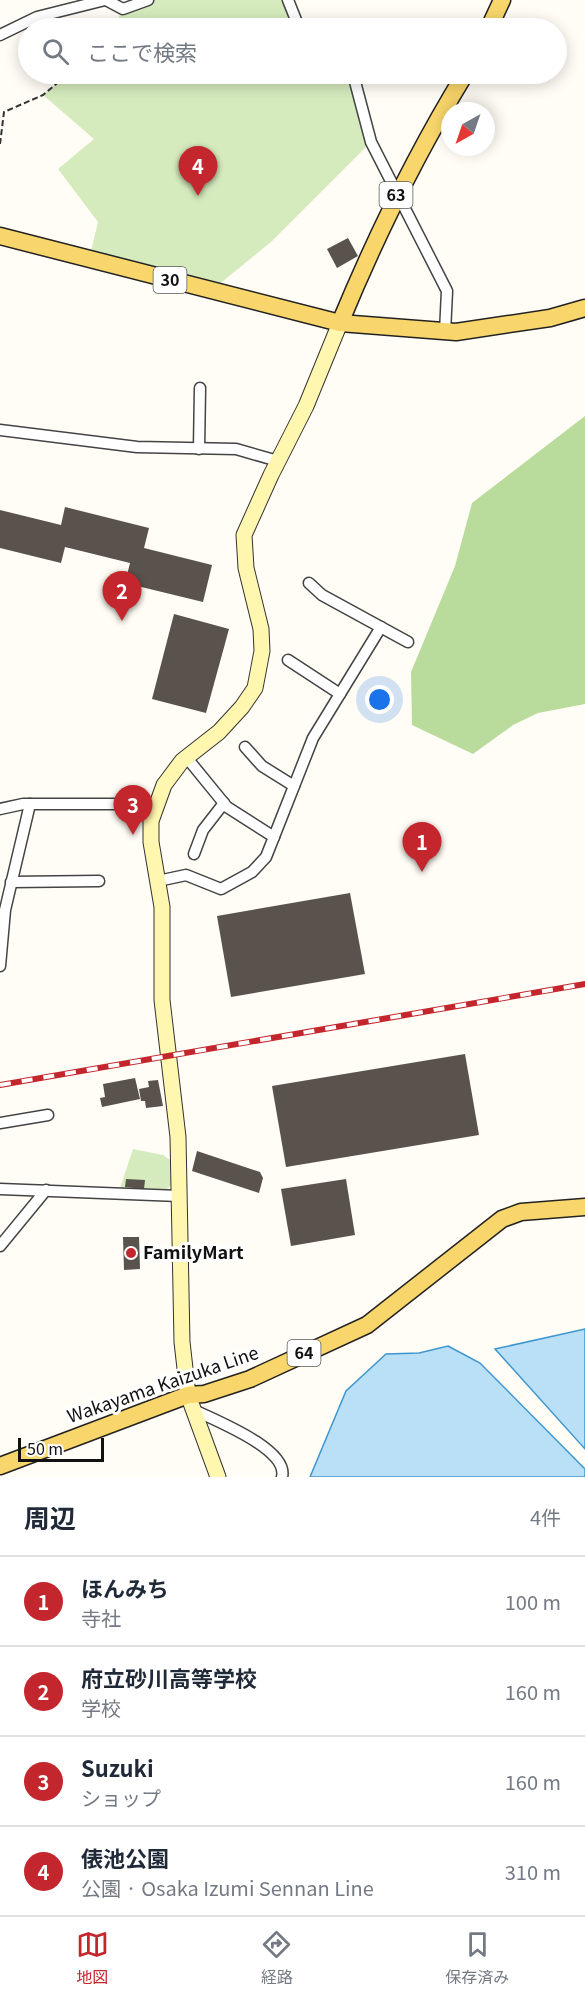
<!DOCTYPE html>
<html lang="ja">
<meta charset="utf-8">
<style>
:root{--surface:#fff;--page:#f6f6f7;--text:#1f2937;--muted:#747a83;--line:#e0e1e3;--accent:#c4262e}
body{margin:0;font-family:Georgia,"Noto Sans JP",serif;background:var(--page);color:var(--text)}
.compass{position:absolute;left:441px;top:102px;width:54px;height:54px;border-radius:50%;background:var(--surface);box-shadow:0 3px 15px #0003;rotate:220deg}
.scale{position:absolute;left:18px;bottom:15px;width:86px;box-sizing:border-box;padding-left:6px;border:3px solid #111;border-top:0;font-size:16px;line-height:21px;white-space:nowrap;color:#111;-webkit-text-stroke:4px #fff;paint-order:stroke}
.you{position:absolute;left:380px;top:700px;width:21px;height:21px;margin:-15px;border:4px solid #fff;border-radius:50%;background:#1a73e8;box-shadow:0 0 0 9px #1a73e833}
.badge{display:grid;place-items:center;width:39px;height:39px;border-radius:50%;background:var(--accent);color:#fff;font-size:20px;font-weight:700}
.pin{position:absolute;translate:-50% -50px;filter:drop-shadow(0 2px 3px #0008)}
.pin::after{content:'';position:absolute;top:32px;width:21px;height:18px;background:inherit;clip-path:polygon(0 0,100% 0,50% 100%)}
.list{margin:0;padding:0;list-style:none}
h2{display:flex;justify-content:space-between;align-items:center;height:78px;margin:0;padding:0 24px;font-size:26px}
h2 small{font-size:20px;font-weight:400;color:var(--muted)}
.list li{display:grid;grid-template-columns:39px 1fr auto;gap:18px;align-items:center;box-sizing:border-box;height:90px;padding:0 24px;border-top:2px solid var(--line)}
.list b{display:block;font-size:22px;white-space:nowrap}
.list p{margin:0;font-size:20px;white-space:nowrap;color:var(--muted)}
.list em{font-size:20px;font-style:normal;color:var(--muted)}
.icon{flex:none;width:33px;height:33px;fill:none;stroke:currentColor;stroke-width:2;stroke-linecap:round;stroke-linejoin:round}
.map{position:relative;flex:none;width:585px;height:1477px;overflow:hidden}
.search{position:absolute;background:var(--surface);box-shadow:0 3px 15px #0003;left:18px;right:18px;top:18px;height:66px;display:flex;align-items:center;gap:15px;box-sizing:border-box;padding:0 21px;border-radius:33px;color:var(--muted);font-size:22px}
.sheet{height:438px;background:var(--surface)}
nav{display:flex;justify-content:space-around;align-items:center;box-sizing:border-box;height:84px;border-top:2px solid var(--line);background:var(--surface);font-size:16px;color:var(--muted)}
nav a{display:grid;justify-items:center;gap:3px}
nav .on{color:var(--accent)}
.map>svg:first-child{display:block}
</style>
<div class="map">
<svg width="585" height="1477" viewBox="0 0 585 1477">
<rect width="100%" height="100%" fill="#fffdf5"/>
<g fill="#d5ebbd">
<path d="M148 0H288L302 28H113L123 9Z"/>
<path d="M68 74H353L371 142 271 242 212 290 89 260 98 222 58 169 94 139 43 95Z"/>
<path d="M133 1149 163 1155 170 1160 171 1185 165 1191 120 1188Z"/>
</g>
<path fill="#b9dc9c" d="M585 416V704L538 713 513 725 473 754 412 725 411 672 455 566 472 503Z"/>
<g fill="#b9e0f7" stroke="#3f96cf" stroke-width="1.5">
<path d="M585 1329V1449L495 1349Z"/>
<path d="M448 1346 480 1363 585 1469V1477H310L346 1391 386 1354 419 1353Z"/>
</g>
<g fill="#5a524d">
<path d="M348 238 358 256 337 268 327 249Z"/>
<path d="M65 507 149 528 144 548 212 565 203 602 125 583 130 563 65 547 61 563 0 548V510L61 525Z"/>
<path d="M174 614 229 629 206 713 152 699Z"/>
<path d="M350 893 365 974 231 997 217 916Z"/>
<path d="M465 1054 479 1135 286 1167 272 1086Z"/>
<path d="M135 1078 140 1099 102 1107 100 1098 105 1097 103 1084Z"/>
<path d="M158 1080 163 1106 146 1108 145 1101H141L139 1089 149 1087 148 1081Z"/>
<path d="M197 1151 260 1172 263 1178 259 1193 192 1171Z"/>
<path d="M126 1179 145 1180 144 1189 125 1187Z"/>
<path d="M346 1179 355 1235 291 1246 281 1189Z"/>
<path d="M123 1237H139L140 1269 124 1270Z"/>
</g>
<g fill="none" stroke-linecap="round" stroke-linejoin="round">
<defs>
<g id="street">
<path d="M106 0 123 9 148 0"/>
<path d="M288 0 298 25 302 28"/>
<path d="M0 35 37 17 105 0"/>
<path d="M353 74 371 142 447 291 445 332"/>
<path d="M0 430 137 447 236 449 278 461"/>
<path d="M199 449 200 388"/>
<path d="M309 583 322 595 408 642"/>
<path d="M288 660 340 694"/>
<path d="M245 747 262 766 294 786"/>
<path d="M187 758 227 807 274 837"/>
<path d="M0 809 23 804H156"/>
<path d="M194 854 203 830 224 803"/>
<path d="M158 881 186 875 221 889 252 872 266 857 313 738 381 627"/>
<path d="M11 882 99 881"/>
<path d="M0 966 5 910 30 804"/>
<path d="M0 1123 48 1115"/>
<path d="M0 1189 179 1196"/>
<path d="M0 1246 46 1190"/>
<path d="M194 1410C214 1420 289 1449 282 1477"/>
</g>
<path id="secondary" d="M218 1477 188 1395 182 1342 178 1137 162 1000V907L151 842V821L164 785 182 761 219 732 242 707 255 688 262 651 261 629 246 568 244 535 271 475 306 406 340 323"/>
<g id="primary">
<path d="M489 28 502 0"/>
<path d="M0 236 340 323 456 332 550 318 585 308"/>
<path d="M340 323C376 236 416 154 465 74"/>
<path d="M0 1466 188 1395 204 1394 250 1379 367 1325 502 1219 521 1212 585 1207"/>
</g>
</defs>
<use href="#street" stroke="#444" stroke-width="13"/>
<use href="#secondary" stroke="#333" stroke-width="17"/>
<use href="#primary" stroke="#222" stroke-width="19"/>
<g stroke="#333" stroke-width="2" stroke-dasharray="6 3" stroke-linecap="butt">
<path d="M113 28 118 20"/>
<path d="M0 144 4 112 43 95 68 74"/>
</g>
<use href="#street" stroke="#fff" stroke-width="10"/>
<use href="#secondary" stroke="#fff6b0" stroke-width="15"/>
<use href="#primary" stroke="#f9d66b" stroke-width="16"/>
<defs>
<path id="rail" d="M0 1085 585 984"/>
</defs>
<use href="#rail" stroke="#c4262e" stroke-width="6"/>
<use href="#rail" stroke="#fff" stroke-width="4" stroke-dasharray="11" stroke-linecap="butt"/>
</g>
<circle fill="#c4262e" stroke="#fff" stroke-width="2" cx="131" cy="1253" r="6"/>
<g text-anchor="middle" stroke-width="6" stroke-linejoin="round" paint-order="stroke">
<g fill="#fff" stroke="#585858" stroke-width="1.5">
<rect x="379.5" y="182" width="33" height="26" rx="4.5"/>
<rect x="153.5" y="267" width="33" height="26" rx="4.5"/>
<rect x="287.5" y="1340" width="33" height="26" rx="4.5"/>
</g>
<g font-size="16" font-weight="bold" fill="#111">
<text x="396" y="201">63</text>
<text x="170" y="286">30</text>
<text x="304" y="1359">64</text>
</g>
<g font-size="18" font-weight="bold" fill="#111" stroke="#fff" text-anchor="start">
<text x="143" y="1259">FamilyMart</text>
</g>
<g font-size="18" fill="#111" stroke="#fff">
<text transform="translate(163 1385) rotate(-19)" y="6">Wakayama Kaizuka Line</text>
</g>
</g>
</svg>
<svg class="compass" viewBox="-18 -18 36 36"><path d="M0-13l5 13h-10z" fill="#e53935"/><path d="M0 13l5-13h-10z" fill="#747a83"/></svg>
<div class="scale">50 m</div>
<div class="you"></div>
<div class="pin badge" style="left:422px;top:872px">1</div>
<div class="pin badge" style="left:122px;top:621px">2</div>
<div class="pin badge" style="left:133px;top:835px">3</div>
<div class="pin badge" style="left:198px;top:196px">4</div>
<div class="search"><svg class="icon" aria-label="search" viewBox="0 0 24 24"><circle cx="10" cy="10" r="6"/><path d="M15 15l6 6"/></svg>ここで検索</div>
</div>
<section class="sheet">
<h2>周辺<small>4件</small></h2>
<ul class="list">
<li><span class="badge">1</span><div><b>ほんみち</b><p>寺社</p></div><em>100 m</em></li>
<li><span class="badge">2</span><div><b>府立砂川高等学校</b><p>学校</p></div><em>160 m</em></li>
<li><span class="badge">3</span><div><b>Suzuki</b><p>ショップ</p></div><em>160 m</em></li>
<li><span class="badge">4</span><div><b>俵池公園</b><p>公園 · Osaka Izumi Sennan Line</p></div><em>310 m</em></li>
</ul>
</section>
<nav>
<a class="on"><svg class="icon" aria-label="map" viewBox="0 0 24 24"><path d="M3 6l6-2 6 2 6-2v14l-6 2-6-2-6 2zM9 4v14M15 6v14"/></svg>地図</a>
<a><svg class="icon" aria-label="directions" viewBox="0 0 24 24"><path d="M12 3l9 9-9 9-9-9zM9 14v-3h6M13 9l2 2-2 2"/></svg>経路</a>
<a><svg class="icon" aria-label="saved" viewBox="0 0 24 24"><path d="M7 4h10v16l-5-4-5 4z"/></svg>保存済み</a>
</nav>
